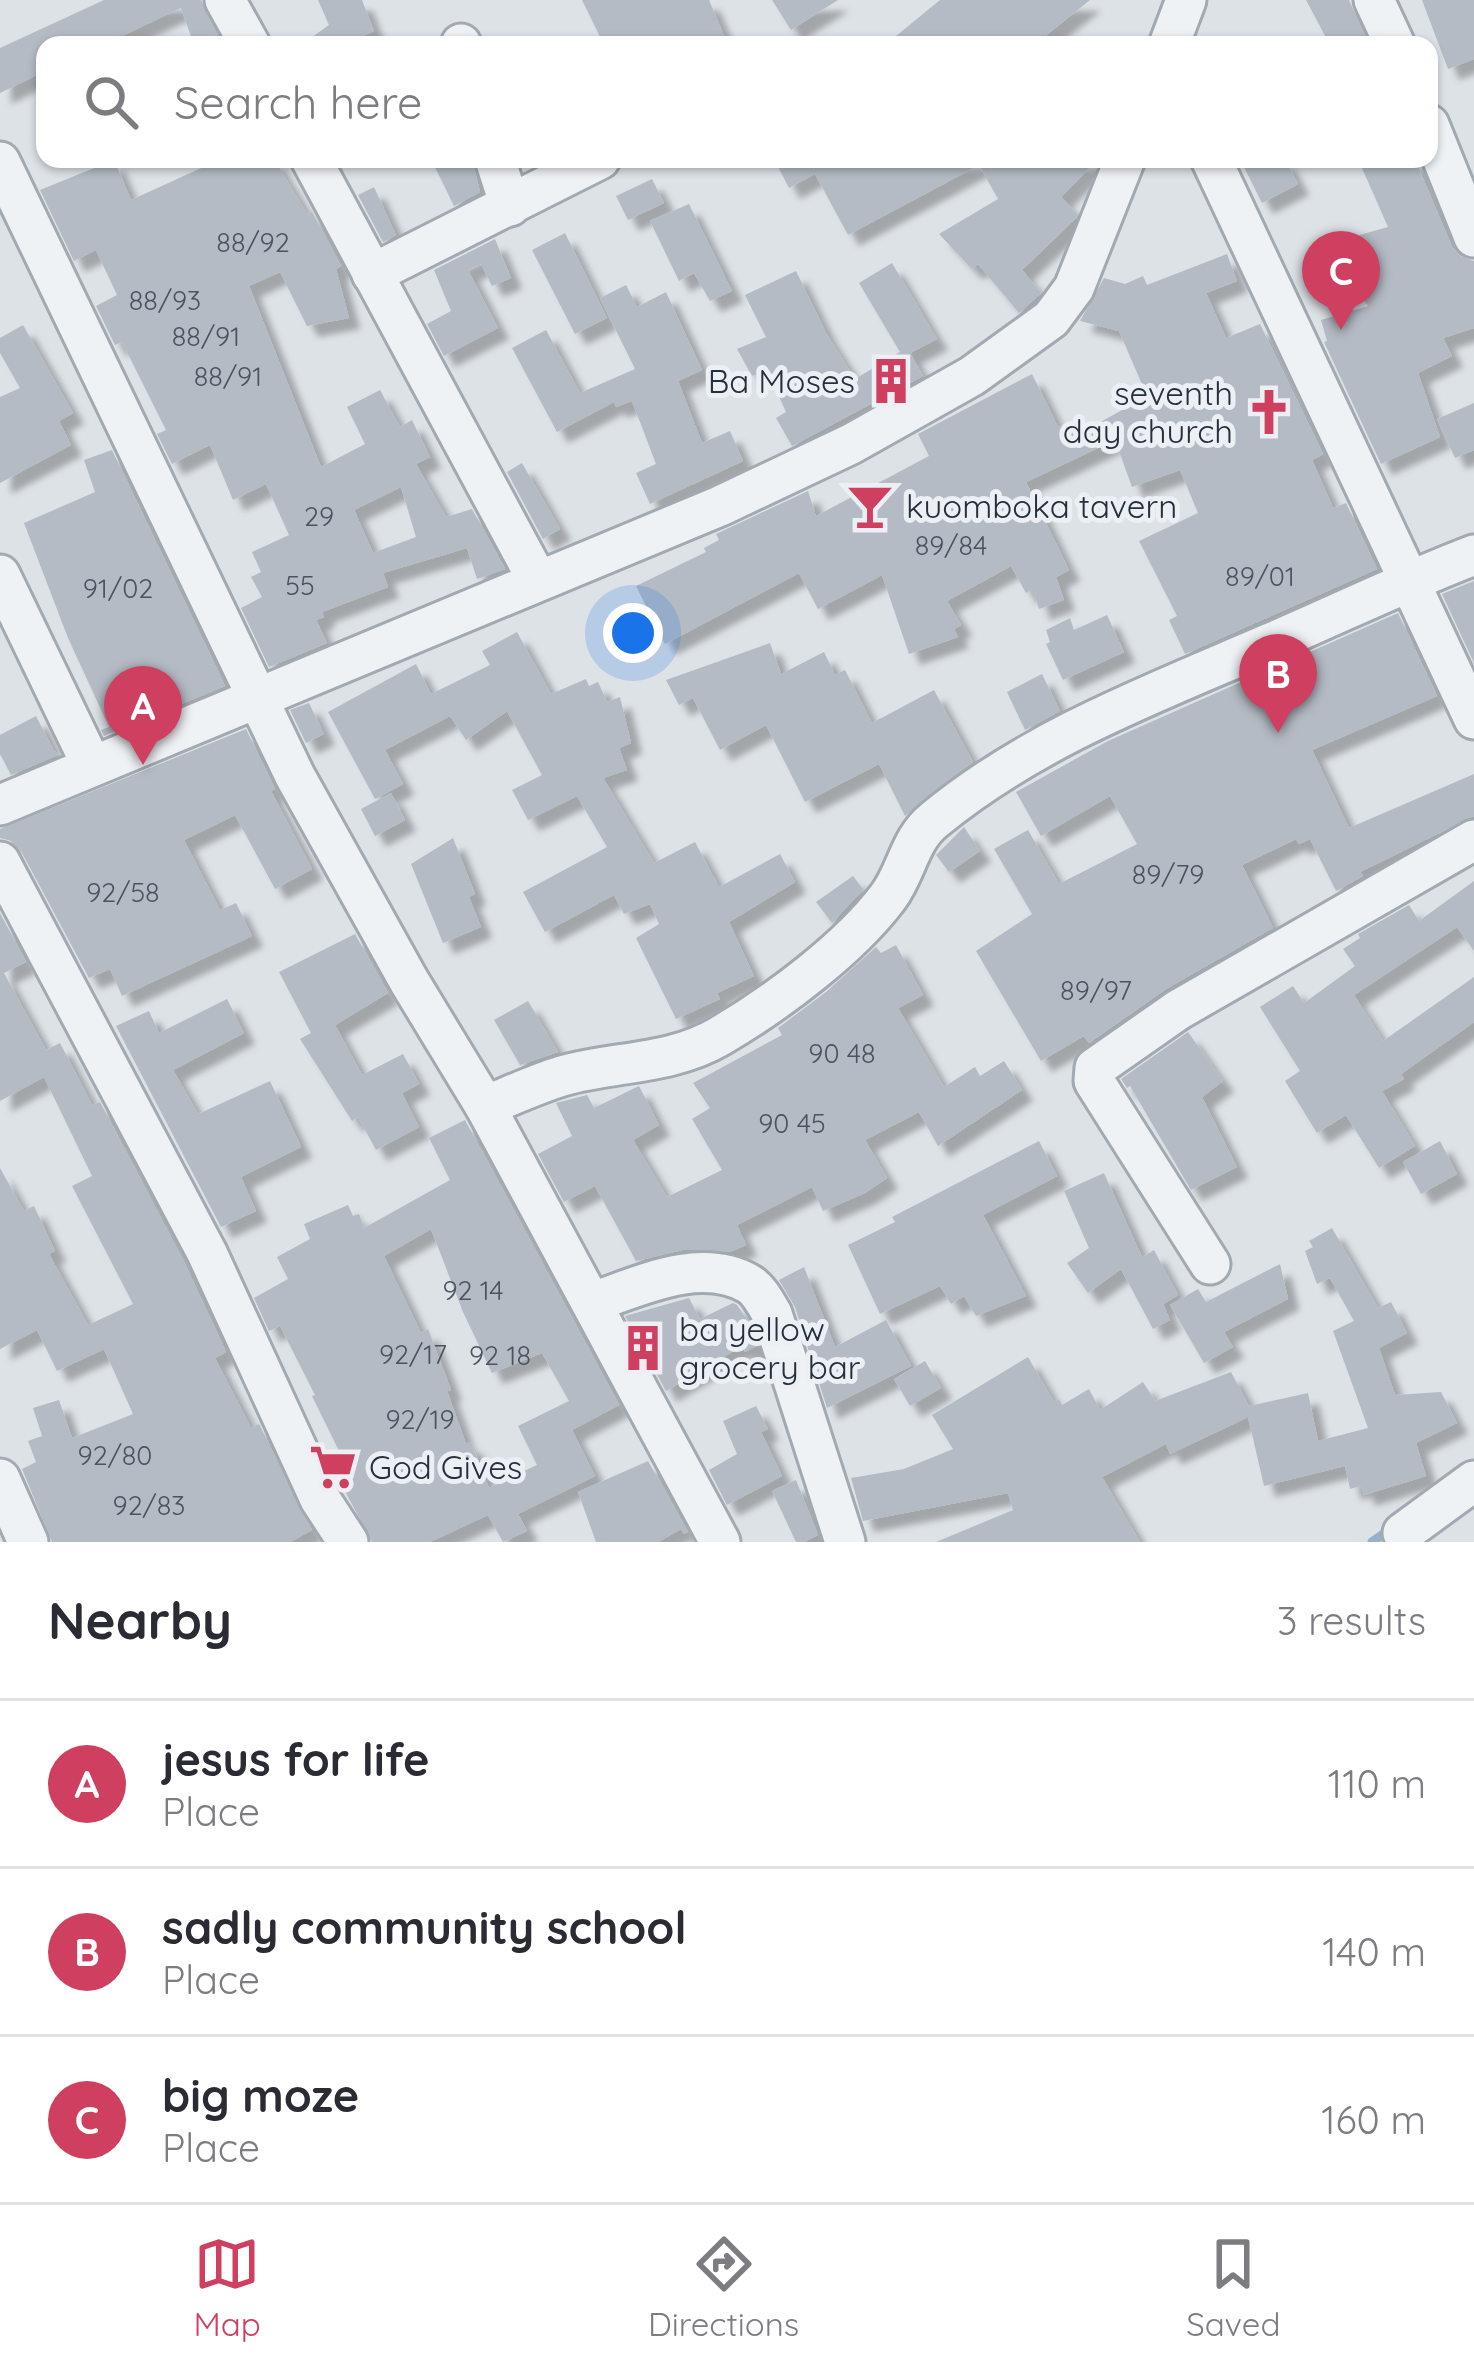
<!DOCTYPE html>
<style>
:root{--surface:#fff;--page:#f2f2f3;--text:#2b2b33;--muted:#7c7c81;--line:#e1e1e2;--accent:#cf3f60}
body{margin:0;font-family:Quicksand,sans-serif;background:var(--page);color:var(--text)}
.you{position:absolute;left:633px;top:633px;width:42px;height:42px;margin:-30px;border:9px solid #fff;border-radius:50%;background:#1a73e8;box-shadow:0 0 0 18px #1a73e833}
.badge{display:grid;place-items:center;width:78px;height:78px;border-radius:50%;background:var(--accent);color:#fff;font-size:39px;font-weight:700}
.pin{position:absolute;translate:-50% -99px;filter:drop-shadow(0 3px 6px #0008)}
.pin::after{content:'';position:absolute;top:63px;width:42px;height:36px;background:inherit;clip-path:polygon(0 0,100% 0,50% 100%)}
.list{margin:0;padding:0;list-style:none}
h2{display:flex;justify-content:space-between;align-items:center;height:156px;margin:0;padding:0 48px;font-size:51px}
h2 small{font-size:39px;font-weight:400;color:var(--muted)}
.list li{display:grid;grid-template-columns:78px 1fr auto;gap:36px;align-items:center;box-sizing:border-box;height:168px;padding:0 48px;border-top:3px solid var(--line)}
.list b{display:block;font-size:45px;white-space:nowrap}
.list p{margin:0;font-size:39px;white-space:nowrap;color:var(--muted)}
.list em{font-size:39px;font-style:normal;color:var(--muted)}
.icon{flex:none;width:66px;height:66px;fill:none;stroke:currentColor;stroke-width:2;stroke-linecap:round;stroke-linejoin:round}
.map{position:relative;flex:none;width:1474px;height:1542px;overflow:hidden}
.search{position:absolute;background:var(--surface);box-shadow:0 3px 9px #0004;left:36px;right:36px;top:36px;height:132px;display:flex;align-items:center;gap:30px;box-sizing:border-box;padding:0 42px;border-radius:24px;color:var(--muted);font-size:45px}
.sheet{height:660px;background:var(--surface)}
nav{display:flex;justify-content:space-around;align-items:center;box-sizing:border-box;height:168px;border-top:3px solid var(--line);background:var(--surface);font-size:33px;color:var(--muted)}
nav a{display:grid;justify-items:center;gap:6px}
nav .on{color:var(--accent)}
.map>svg:first-child{display:block}
</style>
<div class="map">
<svg width="1474" height="1542" viewBox="0 0 1474 1542">
<defs>
<filter id="shadow"><feDropShadow dx="11" dy="11" stdDeviation="3" flood-color="#0004"/></filter>
</defs>
<rect width="100%" height="100%" fill="#dde2e7"/>
<g fill="none" stroke-linecap="round" stroke-linejoin="round">
<path stroke="#97b2c8" stroke-width="9" d="M1372 1542 1392 1528"/>
</g>
<g fill="#b4bbc4" fill-rule="evenodd" filter="url(#shadow)">
<path d="M104 0H201L223 45H194L181 8 103 45H45V71L0 93V48Z"/>
<path d="M318 0H362L374 31 343 45H301L329 25Z"/>
<path d="M582 0H709L728 45H604Z"/>
<path d="M772 0H838L791 30Z"/>
<path d="M940 0H1090L1034 45H885Z"/>
<path d="M1306 0H1349L1369 45H1330Z"/>
<path d="M1422 0H1474V59L1448 69Z"/>
<path d="M221 159H274L307 214 312 212 341 266 336 269 349 318 307 326 280 272 249 286 321 467 365 444 347 407 380 390 400 427 412 420 430 457 416 464 446 517 472 509 505 569 477 579 467 548 383 573 388 587 322 612 324 617 316 620 327 643 269 667 241 608 262 597 251 577 261 572 252 552 289 535 266 484 233 500 210 445 172 464 157 434 166 430 122 342 115 345 96 306 117 295 96 250 74 261 40 190 114 160 131 200ZM401 487 416 537 373 553 354 510Z"/>
<path d="M431 159H472L480 192 454 206Z"/>
<path d="M774 159H1098L1061 197 1077 214 1076 218 1022 270 1041 293 1019 313 978 264 972 269 939 234 998 199 979 165 848 235 815 174 789 188Z"/>
<path d="M1240 159H1285L1298 184 1262 203Z"/>
<path d="M1358 159H1415L1452 247 1460 256 1474 261V328L1443 338 1452 356 1418 373 1440 437 1381 464 1324 342 1327 341 1321 320 1368 306 1327 244 1388 227Z"/>
<path d="M652 179 664 203 628 220 616 196Z"/>
<path d="M374 187 396 235 383 242 358 195Z"/>
<path d="M689 204 732 291 710 301 694 273 679 281 650 221Z"/>
<path d="M565 233 607 318 575 334 532 250Z"/>
<path d="M495 239 511 278 492 286 481 264 468 270 498 328 444 356 427 324 451 311 434 270Z"/>
<path d="M1227 254 1237 281 1206 293 1226 338 1260 324 1323 454 1312 460 1333 508 1346 503 1377 569 1185 654 1169 620 1177 616 1139 541 1198 513 1180 470 1132 487 1115 440 1026 482 1069 570 1056 577 1064 600 1039 609 1033 589 1026 593 1011 566 947 601 961 625 954 629 958 637 909 654 882 575 818 609 799 573 665 644 636 586 706 552 704 548 719 540 716 534 808 491 816 516 929 456 918 434 1032 374 1058 427 1076 420 1081 433 1147 396 1119 331 1080 321 1104 278 1125 284 1143 276 1147 285Z"/>
<path d="M892 263 937 339 910 353 923 376 792 446 776 418 786 412 767 370 752 376 737 349 766 337 745 295 796 271 826 333 855 379 900 352 859 283Z"/>
<path d="M626 285 637 307 666 292 702 370 678 381 702 443 730 431 743 461 650 504 636 473 656 464 632 401 616 407 614 402 557 432 512 348 546 330 580 393 635 369 600 298Z"/>
<path d="M23 325 73 413 59 421 71 445 0 483V397L20 388 0 353V338Z"/>
<path d="M1474 403V450L1455 458 1437 419Z"/>
<path d="M112 450 225 686 104 736 101 730 109 727 68 638 24 523 95 492 84 460Z"/>
<path d="M522 463 560 529 543 539 507 472Z"/>
<path d="M1474 581V663L1442 594Z"/>
<path d="M1398 613 1437 696 1312 750 1349 828 1474 774V816L1360 872 1363 876 1336 891 1310 839 1299 844 1296 839 1242 865 1273 928 1166 989 1089 1043 1084 1036 1041 1061 976 951 1032 914 994 849 1028 830 1059 884 1137 844 1110 796 1041 836 1016 792 1108 741 1241 682 1250 700 1295 681 1285 663Z"/>
<path d="M1107 615 1124 652 1063 680 1046 644 1050 642 1046 630 1070 618 1074 630Z"/>
<path d="M517 632 551 694 586 679 589 686 598 682 607 702 620 697 631 743 619 748 627 770 603 778 654 863 695 842 719 887 780 854 795 882 729 922 754 976 717 993 720 999 676 1019 636 938 659 924 650 904 624 914 614 895 545 932 523 892 607 847 577 796 528 820 512 790 542 775 507 711 466 740 450 716 385 750 403 784 375 799 328 712 416 664 431 694 490 665 482 651Z"/>
<path d="M770 643 781 674 824 652 835 675 845 670 872 723 934 690 973 762 905 816 879 764 805 802 766 725 720 750 693 698 679 705 666 680Z"/>
<path d="M1042 674 1060 711 1025 730 1007 692Z"/>
<path d="M309 703 324 734 306 743 290 710Z"/>
<path d="M36 716 54 751 60 754 11 775 0 754V735Z"/>
<path d="M246 729 275 789 271 791 312 869 275 889 235 815 184 840 220 910 236 903 252 936 122 996 110 969 89 978 21 851 12 841 0 838V829Z"/>
<path d="M391 793 405 820 375 836 361 809Z"/>
<path d="M964 827 980 851 949 872 936 855Z"/>
<path d="M453 838 475 894 469 897 481 927 443 943 411 864Z"/>
<path d="M853 876 863 889 832 923 816 902Z"/>
<path d="M1474 881V951L1457 927 1354 995 1383 1041 1474 977V1022L1401 1074 1404 1079 1382 1091 1415 1146 1379 1168 1346 1115 1317 1133 1285 1081 1300 1071 1260 1007 1293 986 1304 1003 1355 966 1343 949 1360 938 1358 934 1409 905 1419 921Z"/>
<path d="M0 913 26 962 4 973 46 1050 60 1043 92 1105 100 1102 185 1264 226 1352 215 1358 251 1428 259 1424 312 1530 290 1542H52L22 1469 36 1462 28 1441 42 1436 33 1408 59 1400 72 1438 133 1414 104 1349 57 1371 37 1330 0 1349V1168L24 1211 34 1206 55 1251 49 1254 88 1325 133 1304 72 1186 92 1176 44 1077 0 1101Z"/>
<path d="M355 934 388 993 335 1025 362 1075 403 1054 419 1084 402 1093 419 1127 376 1150 358 1117 352 1121 300 1039 311 1033 279 972Z"/>
<path d="M896 945 923 995 898 1008 944 1087 975 1067 980 1076 1004 1061 1022 1090 938 1146 919 1112 865 1140 887 1178 865 1193 823 1211 812 1187 737 1225 746 1245 730 1252 687 1249 636 1261 595 1186 564 1202 538 1154 572 1136 556 1103 587 1095 594 1108 639 1086 659 1125 633 1140 667 1197 722 1170 692 1119 710 1108 693 1083 782 1035 778 1028 826 992 876 947 881 953Z"/>
<path d="M227 999 244 1033 173 1070 198 1114 270 1081 301 1147 241 1177 256 1211 221 1227 116 1026 149 1011 159 1033Z"/>
<path d="M528 1001 558 1052 520 1065 494 1020Z"/>
<path d="M1188 1032 1223 1081 1202 1097 1237 1167 1191 1190 1130 1086 1127 1088 1121 1079Z"/>
<path d="M465 1120 619 1405 572 1430 595 1476 518 1514 527 1531 503 1542 488 1515 430 1542H372L328 1459 341 1455 312 1396 315 1395 280 1326 269 1331 254 1298 288 1279 277 1257 310 1239 304 1224 348 1205 353 1216 359 1214 364 1228 450 1180 429 1138ZM431 1229 463 1312 492 1373 542 1353 569 1401 518 1426 537 1465 489 1488 471 1442 466 1444 447 1391 451 1390 428 1329 421 1333 384 1256Z"/>
<path d="M1039 1141 1057 1176 983 1215 1026 1296 976 1316 964 1296 951 1304 940 1286 880 1314 848 1245 895 1222 892 1217Z"/>
<path d="M1440 1141 1457 1174 1421 1194 1403 1162Z"/>
<path d="M1104 1173 1142 1257 1154 1250 1178 1295 1163 1304 1170 1320 1153 1329 1121 1269 1088 1293 1067 1263 1089 1248 1064 1191Z"/>
<path d="M1332 1228 1378 1308 1391 1302 1407 1333 1379 1348 1395 1395 1441 1392 1457 1423 1416 1443 1426 1476 1364 1495 1361 1486 1350 1489 1345 1466 1264 1486 1248 1417 1170 1454 1166 1444 1102 1477 1140 1542H936L1013 1510 1008 1493 863 1521 851 1478 904 1469 953 1449 932 1415 1028 1357 1054 1402 1059 1399 1062 1405 1089 1389 1100 1410 1143 1382 1155 1401 1231 1372 1249 1406 1308 1393 1318 1441 1368 1428 1333 1331 1354 1321 1330 1278 1317 1284 1305 1251 1313 1247 1309 1241Z"/>
<path d="M1280 1264 1288 1299 1224 1332 1233 1347 1204 1363 1170 1305 1198 1289 1206 1302Z"/>
<path d="M804 1267 835 1347 886 1320 911 1366 827 1408 795 1307 779 1280Z"/>
<path d="M689 1298 700 1319 733 1303 737 1305 750 1324 757 1346 745 1352 742 1346 666 1391 625 1316Z"/>
<path d="M925 1361 941 1388 910 1406 894 1379Z"/>
<path d="M756 1406 768 1429 761 1432 782 1476 727 1505 709 1470 737 1454 723 1421Z"/>
<path d="M648 1461 688 1532 684 1534 681 1529 658 1542H596L578 1492Z"/>
<path d="M796 1480 818 1535 804 1542H796L772 1491Z"/>
</g>
<g fill="none" stroke-linecap="round" stroke-linejoin="round">
<defs>
<g id="minor">
<path d="M225 0 250 45"/>
<path d="M1374 0 1395 45"/>
<path d="M461 44V45"/>
<path d="M1169 45 1186 0"/>
<path d="M1429 125 1474 237"/>
<path d="M311 159 538 581"/>
<path d="M495 159 510 206"/>
<path d="M1211 159 1474 719"/>
<path d="M0 162 295 776 409 981 485 1106 720 1542"/>
<path d="M372 274 600 159"/>
<path d="M0 575 92 766"/>
<path d="M0 805 720 506 851 444 972 376 1051 319 1074 288 1125 159"/>
<path d="M0 862 207 1253 320 1499 348 1542"/>
<path d="M485 1106C510 1096 536 1084 562 1076 614 1061 671 1065 720 1036 776 1003 849 949 888 897 907 872 909 840 934 820 1033 738 1157 692 1273 642 1340 613 1406 581 1474 555"/>
<path d="M1210 1264 1094 1081 1095 1068 1178 1010 1474 840"/>
<path d="M593 1302C640 1286 701 1256 749 1284 759 1290 766 1304 772 1314L845 1542"/>
<path d="M0 1479 28 1542"/>
<path d="M1403 1533 1474 1481"/>
</g>
</defs>
<use href="#minor" stroke="#a2a9b1" stroke-width="45"/>
<use href="#minor" stroke="#eff2f5" stroke-width="39"/>
</g>
<defs>
<symbol id="building-bare" viewBox="-9 -9 18 18"><path d="M-4-6H4V6H1V3H-1V6H-4ZM-2.5-4.3h1.7v1.8h-1.7ZM.8-4.3h1.7v1.8H.8ZM-2.5-1h1.7V.8h-1.7ZM.8-1h1.7V.8H.8Z" fill="#cf3f60" stroke="#ecf0f5" stroke-width="2.5" paint-order="stroke"/></symbol>
<symbol id="church-bare" viewBox="-9 -9 18 18"><path d="M-1.2-6h2.4v3.5h3.3v2.4h-3.3V6h-2.4V-.1h-3.3v-2.4h3.3Z" fill="#cf3f60" stroke="#ecf0f5" stroke-width="2.5" paint-order="stroke"/></symbol>
<symbol id="bar-bare" viewBox="-9 -9 18 18"><path d="M-6-5H6L.8 .8V4.5H3.5V6h-7V4.5H-.8V.8Z" fill="#cf3f60" stroke="#ecf0f5" stroke-width="2.5" paint-order="stroke"/></symbol>
<symbol id="supermarket-bare" viewBox="-9 -9 18 18"><path d="M-6-5.5h2.5l.6 2H6L4.5 2H-2.5L-4.4-4H-6ZM-1.5 3.2a1.3 1.3 0 1 0 .1 0ZM3 3.2a1.3 1.3 0 1 0 .1 0Z" fill="#cf3f60" stroke="#ecf0f5" stroke-width="2.5" paint-order="stroke"/></symbol>
</defs>
<g fill-rule="evenodd">
<use href="#building-bare" x="858" y="348" width="66" height="66"/>
<use href="#church-bare" x="1236" y="379" width="66" height="66"/>
<use href="#bar-bare" x="837" y="473" width="66" height="66"/>
<use href="#building-bare" x="610" y="1315" width="66" height="66"/>
<use href="#supermarket-bare" x="300" y="1434" width="66" height="66"/>
</g>
<g text-anchor="middle" stroke-width="10" stroke-linejoin="round" paint-order="stroke">
<g font-size="27" fill="#4a535f">
<text x="253" y="252">88/92</text>
<text x="165" y="310">88/93</text>
<text x="206" y="346">88/91</text>
<text x="228" y="386">88/91</text>
<text x="319" y="526">29</text>
<text x="951" y="555">89/84</text>
<text x="1260" y="586">89/01</text>
<text x="300" y="595">55</text>
<text x="118" y="598">91/02</text>
<text x="1168" y="884">89/79</text>
<text x="123" y="902">92/58</text>
<text x="1096" y="1000">89/97</text>
<text x="842" y="1063">90 48</text>
<text x="792" y="1133">90 45</text>
<text x="473" y="1300">92 14</text>
<text x="413" y="1364">92/17</text>
<text x="500" y="1365">92 18</text>
<text x="420" y="1429">92/19</text>
<text x="115" y="1465">92/80</text>
<text x="149" y="1515">92/83</text>
</g>
<g font-size="33" fill="#26303d" stroke="#ecf0f5" text-anchor="start">
<text x="855" y="393" text-anchor="end">Ba Moses</text>
<text x="1233" y="405" text-anchor="end">seventh<tspan x="1233" dy="38">day church</tspan></text>
<text x="906" y="518">kuomboka tavern</text>
<text x="679" y="1341">ba yellow<tspan x="679" dy="38">grocery bar</tspan></text>
<text x="369" y="1479">God Gives</text>
</g>
</g>
</svg>
<div class="you"></div>
<div class="pin badge" style="left:143px;top:765px">A</div>
<div class="pin badge" style="left:1278px;top:733px">B</div>
<div class="pin badge" style="left:1341px;top:330px">C</div>
<div class="search"><svg class="icon" aria-label="search" viewBox="0 0 24 24"><circle cx="10" cy="10" r="6"/><path d="M15 15l6 6"/></svg>Search here</div>
</div>
<section class="sheet">
<h2>Nearby<small>3 results</small></h2>
<ul class="list">
<li><span class="badge">A</span><div><b>jesus for life</b><p>Place</p></div><em>110 m</em></li>
<li><span class="badge">B</span><div><b>sadly community school</b><p>Place</p></div><em>140 m</em></li>
<li><span class="badge">C</span><div><b>big moze</b><p>Place</p></div><em>160 m</em></li>
</ul>
</section>
<nav>
<a class="on"><svg class="icon" aria-label="map" viewBox="0 0 24 24"><path d="M3 6l6-2 6 2 6-2v14l-6 2-6-2-6 2zM9 4v14M15 6v14"/></svg>Map</a>
<a><svg class="icon" aria-label="directions" viewBox="0 0 24 24"><path d="M12 3l9 9-9 9-9-9zM9 14v-3h6M13 9l2 2-2 2"/></svg>Directions</a>
<a><svg class="icon" aria-label="saved" viewBox="0 0 24 24"><path d="M7 4h10v16l-5-4-5 4z"/></svg>Saved</a>
</nav>
